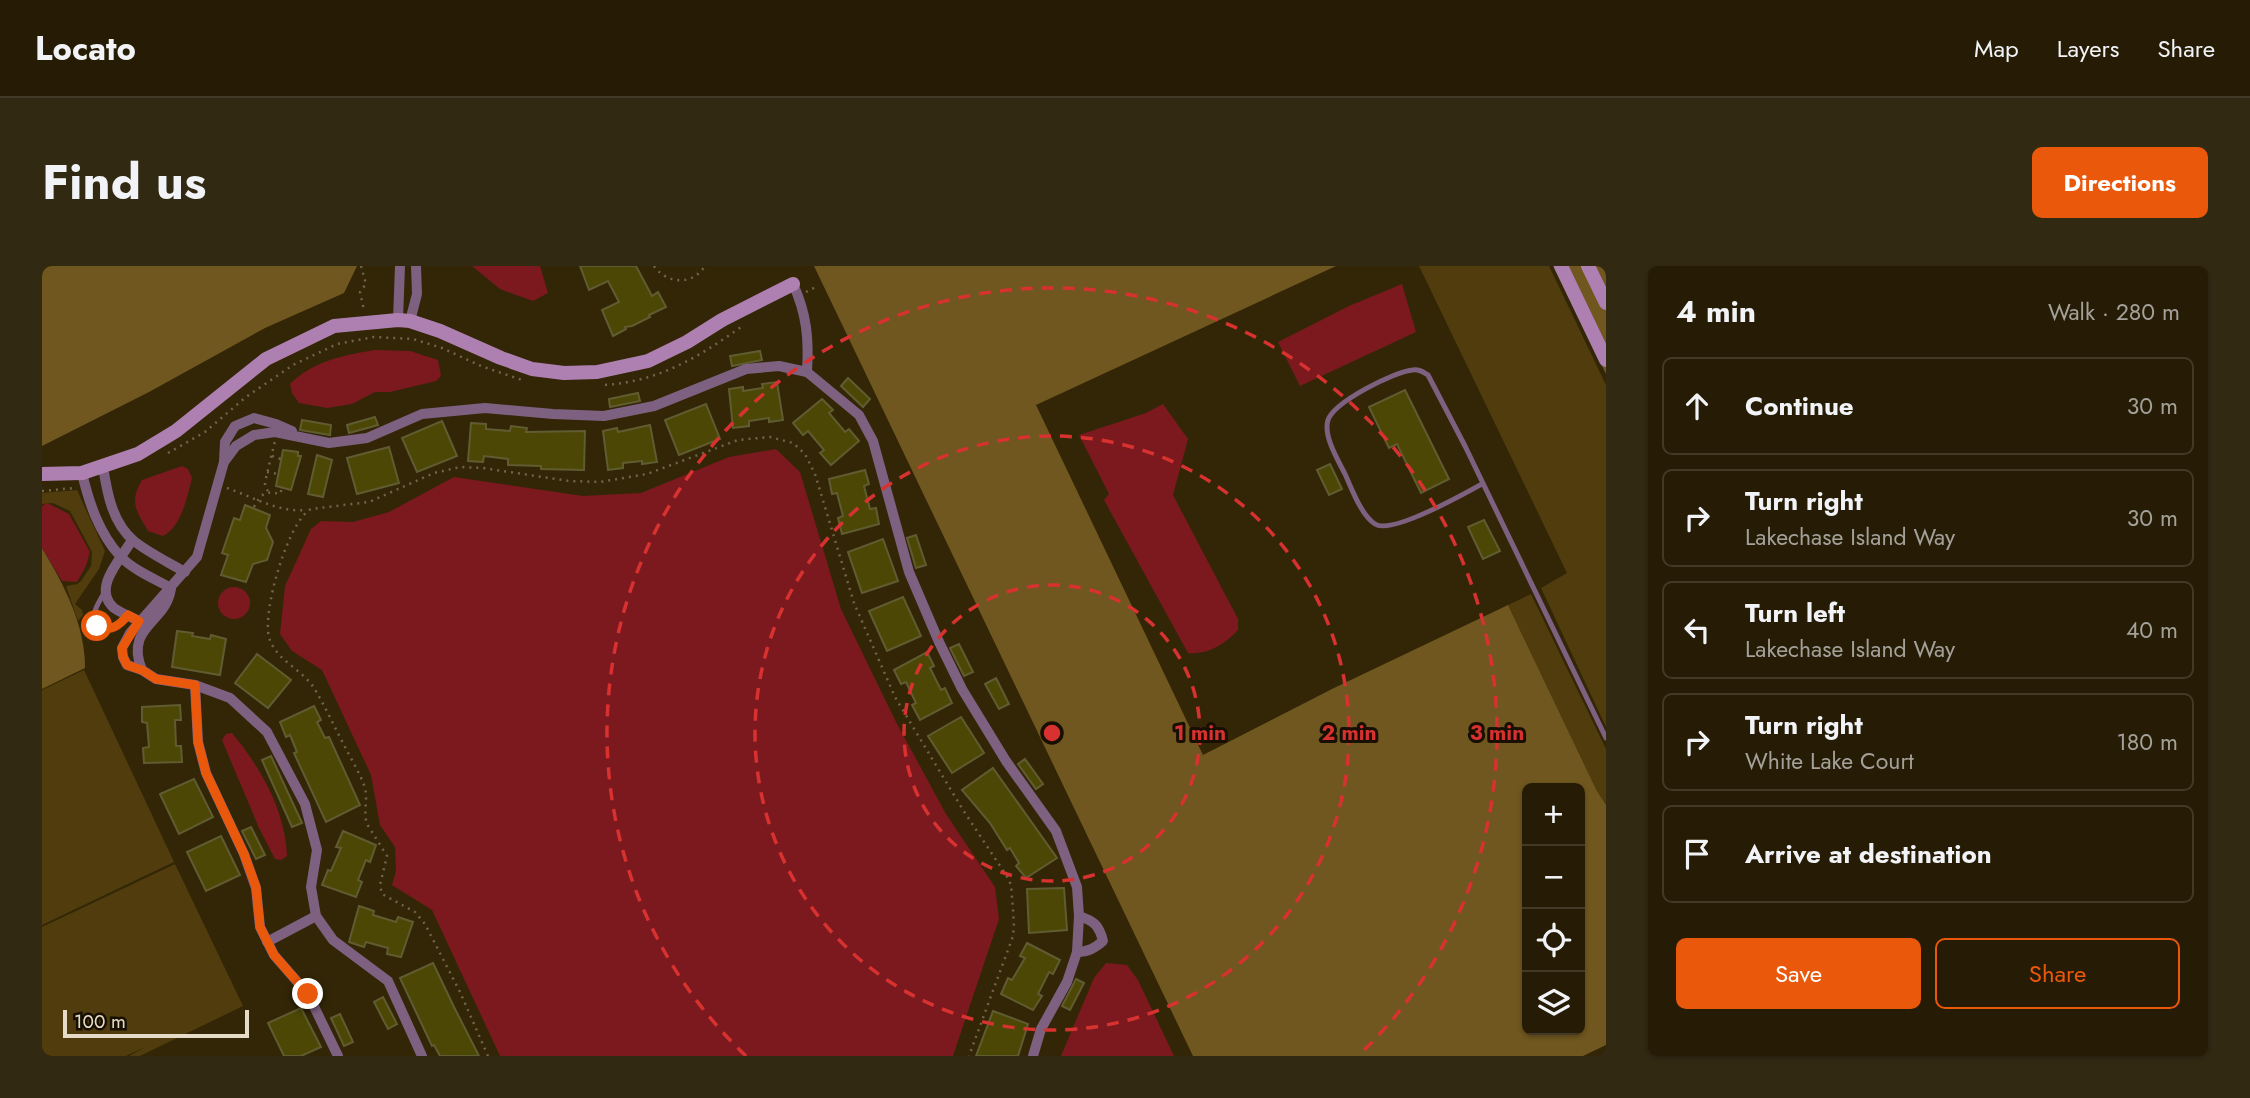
<!DOCTYPE html>
<meta charset="utf-8">
<style>
:root{--surface:#261c05;--page:#322913;--text:#f1f3f6;--muted:#a4a19a;--line:#423a27;--accent:#ea580c}
body{margin:0;font-family:Jost,sans-serif;background:var(--page);color:var(--text)}
.controls{position:absolute;right:21px;bottom:21px;display:grid;overflow:hidden;border-radius:10px;box-shadow:0 2px 5px #0004}
.controls button{width:63px;height:63px;display:grid;place-items:center;padding:0;border:0;border-bottom:2px solid var(--line);background:var(--surface);color:var(--text);font:35px sans-serif}
.scale{position:absolute;left:21px;bottom:18px;width:186px;box-sizing:border-box;padding-left:7px;border:4px solid #e6dbc6;border-top:0;font-size:19px;line-height:24px;white-space:nowrap;color:#e6dbc6;-webkit-text-stroke:5px #170f02;paint-order:stroke}
.stop{position:absolute;width:21px;height:21px;margin:-16px;border:5px solid #ea580c;border-radius:50%;background:#fff}
.stop.end{background:#ea580c;border-color:#fff;box-shadow:0 2px 7px #0008}
.list{margin:0;padding:0;list-style:none}
h2{display:flex;justify-content:space-between;align-items:center;height:91px;margin:0;padding:0 28px;font-size:30px}
h2 small{font-size:23px;font-weight:400;color:var(--muted)}
.list li{display:grid;grid-template-columns:46px 1fr auto;gap:21px;align-items:center;box-sizing:border-box;height:98px;margin:0 14px 14px;padding:0 14px;border:2px solid var(--line);border-radius:10px}
.list b{display:block;font-size:26px;white-space:nowrap}
.list p{margin:0;font-size:23px;white-space:nowrap;color:var(--muted)}
.list em{font-size:23px;font-style:normal;color:var(--muted)}
.actions{display:flex;gap:14px;padding:21px 28px}
.actions a{flex:1;padding:16px 0;border:2px solid var(--accent);border-radius:10px;text-align:center;font-size:24px;color:var(--accent)}
.actions .main{background:var(--accent);color:#fff}
.icon{flex:none;width:38px;height:38px;fill:none;stroke:currentColor;stroke-width:2;stroke-linecap:round;stroke-linejoin:round}
.map{position:relative;flex:none;width:1564px;height:790px;overflow:hidden;border-radius:10px}
header{display:flex;align-items:center;gap:42px;box-sizing:border-box;height:98px;padding:0 35px;background:var(--surface);border-bottom:2px solid var(--line)}
header strong{font-size:33px}
nav{display:flex;gap:38px;margin-inline-start:auto;font-size:24px}
.intro{display:flex;align-items:center;justify-content:space-between;box-sizing:border-box;height:168px;padding:0 42px}
h1{margin:0;font-size:49px}
.button{padding:18px 32px;border-radius:10px;background:var(--accent);color:#fff;font-size:24px;font-weight:700}
main{display:flex;gap:42px;padding:0 42px}
aside{flex:1;background:var(--surface);border-radius:10px;box-shadow:0 2px 5px #0004}
.map>svg:first-child{display:block}
</style>
<header>
<strong>Locato</strong>
<nav><a>Map</a><a>Layers</a><a>Share</a></nav>
</header>
<div class="intro"><h1>Find us</h1><a class="button">Directions</a></div>
<main>
<div class="map">
<svg width="1564" height="790" viewBox="0 0 1564 790">
<rect width="100%" height="100%" fill="#332607"/>
<g fill="#503c0c">
<path d="M1377 0H1507L1564 119V461L1499 322 1525 307Z"/>
<path d="M35 224 63 285 57 303 33 338 40 344 41 349 36 355 24 320 35 318 39 315 49 300 50 286 28 245 11 237 0 238V227Z"/>
<path d="M1489 328 1564 483V539L1554 523 1466 339Z"/>
<path d="M42 404 132 596 0 659V424Z"/>
<path d="M133 598 201 740 98 790H87L105 780 84 790H0V661Z"/>
</g>
<g fill="#70571f" fill-rule="evenodd">
<path d="M0 0H315L302 27 223 62 107 126 0 180Z"/>
<path d="M772 0H1294L994 139 1161 489 1292 422 1466 339 1554 523 1564 539V779L1541 790H1151ZM1485 522H1538V764H1485Z"/>
<path d="M1511 0H1564V108Z"/>
<path d="M0 282C22 319 43 358 43 402L0 423Z"/>
</g>
<g fill="#7b191e">
<path d="M430 0H498L506 27 491 35 458 23Z"/>
<path d="M1360 18 1374 66 1258 120 1236 76 1307 40Z"/>
<path d="M333 84 368 85 396 94 399 110 394 115 348 126H333L310 138 285 142 257 137 250 127 248 118C271 95 302 89 333 84Z"/>
<path d="M1121 138 1146 173 1131 229 1196 353V364C1183 378 1166 389 1146 387L1062 234 1067 228 1037 169 1104 147Z"/>
<path d="M734 183 758 206 799 343 854 456 904 548 953 621 957 653 911 790H458L390 644 350 619 354 605 353 581 338 559 329 509 280 404 250 385 238 368 243 320 269 263 279 255 311 256 347 246 412 211 541 230 599 227 687 191Z"/>
<path d="M140 200 146 203 150 212C145 231 140 260 121 270L106 265C94 244 87 236 100 214Z"/>
<path d="M5 237 27 248 48 286 44 300 35 316 20 315 0 282V240Z"/>
<circle cx="192" cy="337" r="16"/>
<path d="M190 467C219 502 243 544 245 590L239 594 233 593 217 562 180 474 184 468Z"/>
<path d="M1064 697 1085 699 1096 714 1132 790H1019L1052 712Z"/>
</g>
<g fill="#4d4705" stroke="#605c32" stroke-width="2">
<path d="M538 0H594L610 30 616 26 624 41 607 49 608 51 590 60 583 61 584 63 571 70 560 44 577 36 566 15 547 24Z"/>
<path d="M718 85 720 94 690 100 688 90Z"/>
<path d="M806 112 828 133 821 141 799 120Z"/>
<path d="M735 116 741 154 727 156V152L707 155V160L691 162 687 123 701 121V125L721 122 720 118Z"/>
<path d="M1363 124 1407 213 1379 227 1355 178 1347 182 1327 141Z"/>
<path d="M596 127 598 135 568 141 567 133Z"/>
<path d="M780 133 791 144 787 147 803 166 807 163 817 175 789 199 778 187 782 184 766 165 761 169 751 157Z"/>
<path d="M664 138 678 173 637 189 623 154Z"/>
<path d="M333 151 336 159 307 167 305 159Z"/>
<path d="M260 154 289 159 288 169 258 164Z"/>
<path d="M400 155 415 190 375 206 360 172Z"/>
<path d="M429 157 444 158V163L468 165 469 160 485 162 484 166 543 165 542 204 499 203V200L466 199V193L442 190 441 196 426 195Z"/>
<path d="M608 159 615 196 600 198V195L581 197V202L566 204 561 165 575 162 576 166Z"/>
<path d="M347 181 357 217 315 228 305 192Z"/>
<path d="M241 184 256 186V190H259L249 224 234 220Z"/>
<path d="M275 189 290 194 281 231 266 228Z"/>
<path d="M1288 198 1300 223 1287 229 1275 204Z"/>
<path d="M823 204 827 218 822 220 828 243 834 242 837 258 800 268 796 252 801 250 795 227 790 228 787 213Z"/>
<path d="M203 239 228 249 224 262 231 276 225 294 211 298 204 316 179 309 186 289 180 287 192 252 198 254Z"/>
<path d="M1442 254 1458 285 1441 293 1426 261Z"/>
<path d="M874 269 884 299 874 302 865 272Z"/>
<path d="M841 273 856 315 820 327 806 286Z"/>
<path d="M861 331 879 370 845 385 827 345Z"/>
<path d="M135 365 151 367 150 370 168 373 169 369 184 373 178 409 130 401Z"/>
<path d="M917 378 931 406 922 410 908 382Z"/>
<path d="M885 386 892 400 888 402 899 424 903 422 910 437 878 454 870 439 874 437 864 416 859 418 852 404Z"/>
<path d="M215 388 249 414 226 442 193 417Z"/>
<path d="M954 412 967 438 957 443 943 418Z"/>
<path d="M138 439 139 454H133L134 480H139L140 496 102 497 101 482 107 481 105 457 100 456V441Z"/>
<path d="M272 440 279 454 275 456 283 472 287 471 318 539 284 556 252 487 255 486 248 469 244 471 238 456Z"/>
<path d="M919 451 942 487 910 507 886 470Z"/>
<path d="M229 490 260 557 250 561 220 494Z"/>
<path d="M983 493 1001 518 994 523 976 498Z"/>
<path d="M951 502 1015 592 984 612 974 600 977 597 968 582 965 584 948 557 920 524Z"/>
<path d="M152 513 171 551 137 568 118 528Z"/>
<path d="M209 561 223 589 214 593 200 565Z"/>
<path d="M301 565 334 579 328 596 324 594 316 614 320 616 314 631 280 619 286 604 289 605 299 582 294 581Z"/>
<path d="M179 570 198 609 164 625 145 586Z"/>
<path d="M1022 622 1025 664 987 667 985 623Z"/>
<path d="M317 640 332 645 331 649 354 656 356 651 371 656 359 691 345 688 346 682 324 676 322 681 307 676Z"/>
<path d="M985 677 1018 694 1011 708 1007 706 996 728 1000 730 991 744 959 728 966 712 970 714 983 692 978 690Z"/>
<path d="M391 697 412 741 437 790H398L392 779 390 780 358 712Z"/>
<path d="M1034 713 1042 717 1028 744 1020 740Z"/>
<path d="M341 731 355 758 346 763 332 736Z"/>
<path d="M259 742 279 781 259 790H242L226 757Z"/>
<path d="M951 745 986 758 976 790H934Z"/>
<path d="M298 748 311 776 302 780 289 752Z"/>
</g>
<g fill="none" stroke-linecap="round" stroke-linejoin="round">
<g stroke="#716549" stroke-width="2.5" stroke-dasharray="2 5" stroke-linecap="butt">
<path d="M319 0 324 18 318 26 322 44"/>
<path d="M612 0C625 18 650 20 663 0"/>
<path d="M764 26 776 20"/>
<path d="M563 119C619 115 658 90 702 59"/>
<path d="M126 187 163 166 204 131 251 99 295 78 332 71 371 73 400 82 439 100 483 115"/>
<path d="M230 190 239 193"/>
<path d="M225 206 236 208"/>
<path d="M185 222C211 231 237 247 265 244"/>
<path d="M0 225 32 222"/>
<path d="M226 225 223 221V216L233 175"/>
<path d="M212 241C219 228 223 224 238 228L240 222"/>
<path d="M446 790 418 726 383 658 373 646 340 628 338 619 345 590 325 558C321 547 326 534 323 522 318 507 309 493 302 479 292 460 283 440 272 422 260 403 233 394 227 371 220 346 246 255 269 243L327 236 392 207 418 201 441 202 527 215 558 216 605 208 696 174 728 171 751 177 763 188 773 208 812 337 853 431 921 544 966 612 969 619 971 643 972 662 970 673 927 790"/>
</g>
<g stroke="#7e6180" stroke-width="5">
<path d="M1440 218C1422 228 1349 269 1333 258 1319 249 1310 223 1303 208 1296 194 1281 170 1286 154 1292 136 1353 105 1371 104 1377 103 1381 106 1386 109L1423 180 1564 472"/>
<path d="M63 325C57 337 48 346 55 360 69 367 77 360 86 349"/>
</g>
<g stroke="#7e6180" stroke-width="10">
<path d="M751 18C765 48 767 74 765 106"/>
<path d="M356 54 358 0"/>
<path d="M368 55 375 28 374 0"/>
<path d="M250 165 234 158 212 152 193 160 183 176 182 196 155 291 88 367 80 382 81 391 85 399 100 404 114 413 153 419 188 432 225 466 263 538 275 584 269 621 274 650 291 674 346 715 380 790"/>
<path d="M182 196 194 180 212 169 233 166 287 177 325 172 380 148 443 142 511 148 562 150 612 140 704 103 737 100 765 106 817 149 831 175 867 306 897 376 920 423 964 495 1014 565 1035 621 1037 650 1035 686 1025 716 999 763 991 790"/>
<path d="M61 201C65 226 70 257 92 275 107 287 126 296 143 306"/>
<path d="M40 207C47 237 57 267 78 290 91 304 113 313 129 322"/>
<path d="M90 274C80 292 49 322 72 342 79 347 89 351 97 355"/>
<path d="M100 404C82 360 125 357 129 322"/>
<path d="M153 419 156 476 164 507 202 588 214 622 218 661 232 689 266 728 296 790"/>
<path d="M225 676 274 650"/>
<path d="M1035 686C1046 686 1053 682 1061 675 1057 659 1052 655 1037 650"/>
</g>
<g stroke="#ae80b2" stroke-width="14">
<path d="M1519 0 1564 94"/>
<path d="M1546 0 1564 37"/>
<path d="M0 208 40 207 96 188 134 165 224 93 292 60 356 54 368 55 398 65 459 92 490 103 522 107 555 106 606 95 645 76 680 54 751 18"/>
</g>
</g>
<g fill="none" stroke-linecap="round" stroke-linejoin="round">
<path stroke="#ea580c" stroke-width="9" d="M55 360C69 366 77 360 86 349L97 355 80 382 81 391 85 399 100 404 114 413 153 419 156 476 164 507 202 588 214 621 218 661 232 689 266 728"/>
</g>
<g fill="none" stroke="#d73130" stroke-width="3.5" stroke-dasharray="12 9">
<circle cx="1010" cy="467" r="148"/>
<circle cx="1010" cy="467" r="297"/>
<path d="M704 790A445 445 0 1 1 1316 790"/>
</g>
<circle cx="1010" cy="467" r="10" fill="#d73130" stroke="#170f02" stroke-width="3.5"/>
<g font-size="21" text-anchor="middle" font-weight="bold" fill="#d73130" stroke="#170f02" stroke-width="6" stroke-linejoin="round" paint-order="stroke">
<text x="1158" y="474">1 min</text>
<text x="1307" y="474">2 min</text>
<text x="1455" y="474">3 min</text>
</g>
</svg>
<div class="controls">
<button>+</button>
<button>−</button>
<button><svg class="icon" aria-label="locate" viewBox="0 0 24 24"><circle cx="12" cy="12" r="6"/><path d="M12 2v4M12 18v4M2 12h4M18 12h4"/></svg></button>
<button><svg class="icon" aria-label="layers" viewBox="0 0 24 24"><path d="M12 4l9 5-9 5-9-5zM3 14l9 5 9-5"/></svg></button>
</div>
<div class="scale">100 m</div>
<div class="stop" style="left:55px;top:360px"></div>
<div class="stop end" style="left:266px;top:728px"></div>
</div>
<aside>
<h2>4 min<small>Walk · 280 m</small></h2>
<ul class="list">
<li><svg class="icon" aria-label="ahead" viewBox="0 0 24 24"><path d="M12 20V5M6 11l6-6 6 6"/></svg><div><b>Continue</b></div><em>30 m</em></li>
<li><svg class="icon" aria-label="right" viewBox="0 0 24 24"><path d="M7 20v-9h11M14 6l5 5-5 5"/></svg><div><b>Turn right</b><p>Lakechase Island Way</p></div><em>30 m</em></li>
<li><svg class="icon" aria-label="left" viewBox="0 0 24 24"><path d="M17 20v-9H6M10 6l-5 5 5 5"/></svg><div><b>Turn left</b><p>Lakechase Island Way</p></div><em>40 m</em></li>
<li><svg class="icon" aria-label="right" viewBox="0 0 24 24"><path d="M7 20v-9h11M14 6l5 5-5 5"/></svg><div><b>Turn right</b><p>White Lake Court</p></div><em>180 m</em></li>
<li><svg class="icon" aria-label="arrive" viewBox="0 0 24 24"><path d="M6 21V4h12l-3 4 3 4H6"/></svg><div><b>Arrive at destination</b></div></li>
</ul>
<div class="actions"><a class="main">Save</a><a>Share</a></div>
</aside>
</main>
